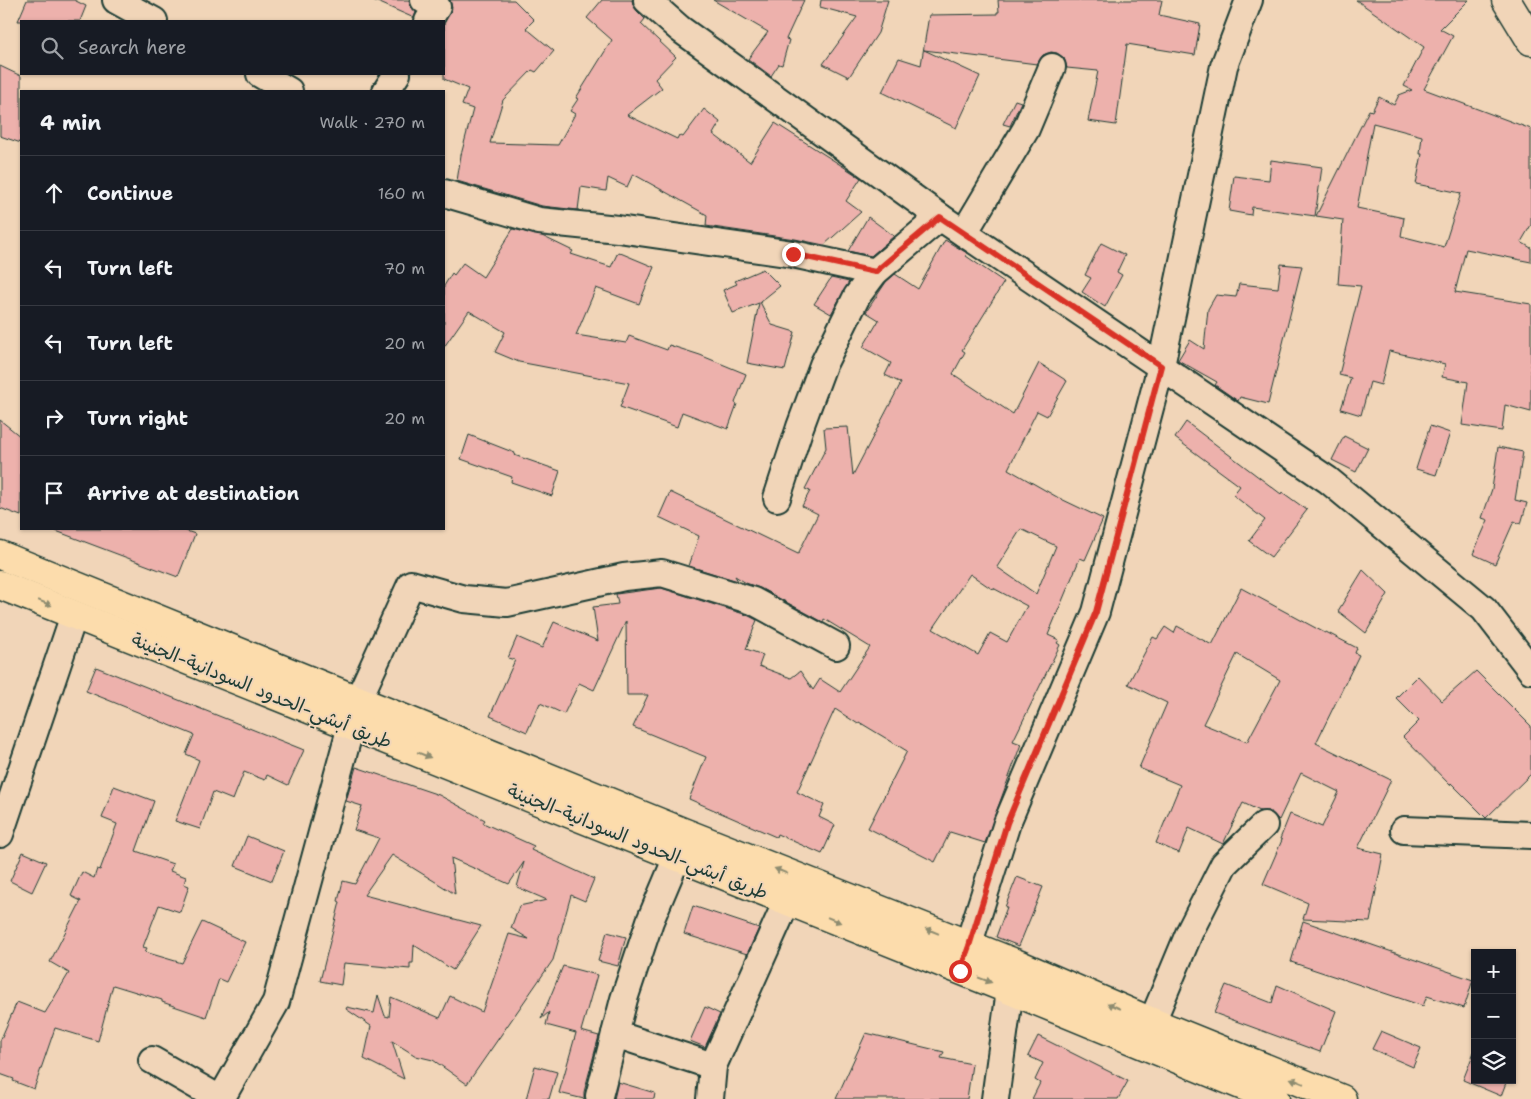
<!DOCTYPE html>
<meta charset="utf-8">
<style>
:root{--surface:#171b24;--page:#242831;--text:#f1f3f6;--muted:#9ea1a6;--line:#363941}
body{margin:0;font-family:"Shantell Sans","Playpen Sans Arabic",sans-serif;background:var(--page);color:var(--text)}
.controls{position:absolute;right:15px;bottom:15px;display:grid;overflow:hidden;border-radius:0px;box-shadow:0 1px 4px #0004}
.controls button{width:45px;height:45px;display:grid;place-items:center;padding:0;border:0;border-bottom:1px solid var(--line);background:var(--surface);color:var(--text);font:25px sans-serif}
.stop{position:absolute;width:15px;height:15px;margin:-11px;border:4px solid #d93025;border-radius:50%;background:#fff}
.stop.end{background:#d93025;border-color:#fff;box-shadow:0 1px 5px #0008}
.list{margin:0;padding:0;list-style:none}
h2{display:flex;justify-content:space-between;align-items:center;height:65px;margin:0;padding:0 20px;font-size:21px}
h2 small{font-size:16px;font-weight:400;color:var(--muted)}
.list li{display:grid;grid-template-columns:32px 1fr auto;gap:15px;align-items:center;box-sizing:border-box;height:75px;padding:0 20px;border-top:1px solid var(--line)}
.list b{display:block;font-size:19px;white-space:nowrap}
.list em{font-size:16px;font-style:normal;color:var(--muted)}
.icon{flex:none;width:28px;height:28px;fill:none;stroke:currentColor;stroke-width:2;stroke-linecap:round;stroke-linejoin:round}
.map{position:relative;flex:none;width:1531px;height:1099px;overflow:hidden}
.search{position:absolute;background:var(--surface);box-shadow:0 1px 4px #0004;left:20px;top:20px;width:425px;height:55px;display:flex;align-items:center;gap:12px;box-sizing:border-box;padding:0 18px;border-radius:0px;color:var(--muted);font-size:19px}
.panel{position:absolute;background:var(--surface);box-shadow:0 1px 4px #0004;left:20px;top:90px;width:425px;height:440px;border-radius:0px}
.map>svg:first-child{display:block}
</style>
<div class="map">
<svg width="1531" height="1099" viewBox="0 0 1531 1099">
<rect width="100%" height="100%" fill="#f1d5b8"/>
<filter id="ink" filterUnits="userSpaceOnUse"><feTurbulence type="fractalNoise" baseFrequency=".02" numOctaves="2"/><feDisplacementMap in="SourceGraphic" scale="10" xChannelSelector="R" yChannelSelector="G"/><feConvolveMatrix kernelMatrix="1 2 1 2 8 2 1 2 1" color-interpolation-filters="sRGB"/></filter>
<g filter="url(#ink)">
<g fill="#edb1ac" stroke="#1f3d34" fill-rule="evenodd">
<path d="M27 0H74L86 6 80 21H18Z"/>
<path d="M373 0H409L411 7 416 12 414 18Z"/>
<path d="M450 0H514L534 20 526 28 554 51 536 72 532 70 503 100 490 143 558 145 575 114 570 111 578 99 576 98 612 40 587 18 602 0H632L633 5 637 11 645 19 641 24 676 57 655 79 662 88 627 115 677 139 679 135 683 137 704 109 720 122 713 134 750 162 775 123 861 178 846 201 861 212 824 245 795 239 706 226 707 215 633 174 627 187 608 178 606 191 581 187 578 210 542 206 457 181 461 155 473 109 462 105 468 89 444 79V24L452 8Z"/>
<path d="M713 0H804L786 39 789 40 782 65 779 64 771 76 748 59 768 32Z"/>
<path d="M821 0H888L878 33 849 77 823 64 857 17 820 7Z"/>
<path d="M998 0H1162L1159 15 1200 24 1195 55 1127 44 1116 125 1088 121 1098 71 1067 68 1064 58 1057 53 1051 52 1043 55 1037 64 924 50 980 76 956 128 882 92 899 58 921 65 929 15 997 14V12H999Z"/>
<path d="M1356 0H1469L1440 29 1453 36 1424 89 1531 129V225L1521 242 1531 248V262L1466 249 1455 292 1531 304V412L1505 405 1502 431 1462 425 1468 382 1442 377 1445 364 1389 351 1381 385 1370 382 1361 415 1341 409 1351 378 1339 375 1361 286 1338 284 1343 220 1316 216 1369 110 1372 111 1379 97 1394 105 1399 95 1412 90 1404 86 1424 47ZM1373 123 1422 136 1420 154H1422L1416 184 1461 193 1444 247 1401 236 1404 218 1357 208Z"/>
<path d="M0 66 21 76V143L0 136Z"/>
<path d="M1015 100 1021 102 1010 126 1003 124Z"/>
<path d="M1271 160 1322 167 1315 216 1252 207 1251 215 1229 211 1234 176 1269 180Z"/>
<path d="M868 217 894 236 871 256 848 251Z"/>
<path d="M513 229 542 236 573 251 571 254 611 267 618 252 654 267 639 304 596 288 576 335 626 343 629 336 667 350 669 345 700 355 746 374 735 403 737 404 728 429 682 412 677 427 620 407 629 383 519 362 495 352 505 332 469 311 444 347V286L452 273 454 275 463 263 483 277Z"/>
<path d="M945 240 967 253 966 256 1004 282 962 350 965 352 953 374 1013 414 1039 363 1067 381 1047 416 1037 411 1008 469 1057 497 1103 519 1085 560 1080 558 1048 635 1059 640 1057 643 1060 645 1013 741 1021 744 985 843 950 832 935 862 868 828 907 751 859 722 858 724 835 709 797 792 824 805 819 817 835 825 822 854 777 834 776 837 689 799 706 757 633 727 648 695H627L626 621 594 690 579 683 564 714 540 703 527 732 490 716 515 660 508 658 517 637 542 648 554 622 598 641 593 607 618 604 616 594 661 588 747 615 757 620 746 649 763 655 759 666 791 678 800 671 813 690 820 679 840 692 870 647 824 619 823 622 760 588 746 583 735 576 738 581 689 566 699 536 659 517 670 492 798 554 818 514 802 506 810 491 805 489 826 448 824 428 848 427 853 475 901 383 885 375 891 363 863 347 879 320 866 312 886 282 895 274 918 289ZM1021 529 1056 546 1036 594 997 567ZM970 574 992 589 993 588 1027 606 1007 642 990 633 978 655 933 629Z"/>
<path d="M1101 243 1125 255 1117 272 1122 275 1105 307 1082 292 1091 278 1085 275Z"/>
<path d="M1281 264 1302 266 1268 404 1240 397 1238 401 1215 385 1217 382 1178 360 1190 340 1204 349 1208 309 1216 295 1236 297 1239 284 1278 288Z"/>
<path d="M763 269 780 286 760 302 772 325 795 332 785 370 747 363 759 303 733 313 723 290 737 284 735 281Z"/>
<path d="M831 278 849 282 831 314 814 304Z"/>
<path d="M0 420 21 437V516L0 508Z"/>
<path d="M1186 422 1281 494 1282 492 1307 510 1271 557 1249 541 1265 520 1233 495 1240 486 1175 438Z"/>
<path d="M1430 426 1450 433 1436 475 1416 469Z"/>
<path d="M469 435 515 453 514 455 560 471 552 496 511 482 512 477 461 459Z"/>
<path d="M1344 436 1368 448 1356 472 1332 460Z"/>
<path d="M1498 447 1523 452 1515 500 1527 503 1521 524 1514 521 1495 564 1473 554 1488 520 1482 518 1492 489Z"/>
<path d="M56 529H181L195 534 178 577 56 531Z"/>
<path d="M1363 570 1388 594 1366 633 1338 611Z"/>
<path d="M1241 588 1325 633 1326 632 1357 648 1355 653 1359 655 1316 743 1391 780 1358 848 1383 854 1370 922 1303 919 1308 903 1263 884 1282 840 1280 839 1290 814 1322 827 1339 792 1301 773 1279 820 1269 811H1260L1243 803 1223 844 1189 828 1179 853 1156 843 1180 785 1139 768 1167 703 1128 684 1153 637 1157 639 1165 627 1174 633 1177 626 1212 645ZM1237 654 1280 680 1247 742 1203 724Z"/>
<path d="M96 667 304 750 288 785 267 775 265 780 244 772 233 800 213 792 200 829 175 821 199 760 186 754 194 735 86 691Z"/>
<path d="M1476 671 1531 726V774L1486 818 1451 783 1450 785 1403 737 1419 721 1396 698 1418 676 1442 701Z"/>
<path d="M356 767 439 795 485 820 483 823 534 846 531 850 594 879 585 901 571 895 553 960 467 1084 433 1060 416 1056 392 1041 404 1079 364 1059 371 1026 346 1009 347 1007 374 1013 378 995 385 1016 389 1017 391 997 440 1018 450 996 482 1012 509 934 529 939 511 928 519 906 547 900 517 887 524 862 509 884 451 858 455 894 392 855 364 895 481 926 453 970 414 945 413 963H410V969L344 963 341 985 320 981 340 902 338 901 343 881 355 884 379 838 354 830 362 806 346 801Z"/>
<path d="M114 786 154 801 136 851 173 864 170 871 186 877 184 884 189 886 180 912 159 905 143 947 147 948 145 952 182 963 202 922 245 942 226 982 219 979 206 1017 162 1002V1000L113 985 98 1041 55 1028 34 1089 13 1081 14 1079 0 1074V1041L17 1002 45 1013 69 973 50 962 81 901 71 896 82 872 94 878 97 869 100 870 117 824 102 818Z"/>
<path d="M247 836 284 851 272 881 235 866Z"/>
<path d="M23 852 46 862 32 892 10 881Z"/>
<path d="M1017 877 1043 887 1019 946 996 937 1007 907H1005Z"/>
<path d="M693 906 759 928 747 954 684 934Z"/>
<path d="M1303 921 1473 980 1464 1008 1427 996 1423 1006 1291 962Z"/>
<path d="M607 932 626 937 618 966 598 961Z"/>
<path d="M563 966 597 975 581 1031 599 1036 584 1092V1099L559 1093 576 1033 546 1025 549 1012 541 1019Z"/>
<path d="M1226 985 1272 1003 1277 985 1336 1011 1320 1052 1214 1013Z"/>
<path d="M705 1007 720 1014 705 1047 690 1041Z"/>
<path d="M1381 1031 1421 1048 1413 1067 1372 1049Z"/>
<path d="M866 1033 944 1052 941 1058 972 1064 967 1099H836Z"/>
<path d="M1038 1036 1128 1081 1118 1099H1032L1040 1083 1035 1080 1043 1063 1028 1056Z"/>
<path d="M1474 1052 1475 1080H1507L1501 1096 1463 1080Z"/>
<path d="M535 1066 557 1072 549 1099H526Z"/>
<path d="M618 1082 655 1093 654 1099H614Z"/>
</g>
<g fill="none" stroke-linecap="round" stroke-linejoin="round">
<defs>
<g id="street">
<path d="M116 0 154 21"/>
<path d="M424 0 437 7 428 21"/>
<path d="M647 0 680 29 940 217 1328 480 1484 609 1531 670"/>
<path d="M260 74 289 91"/>
<path d="M386 91 397 74"/>
<path d="M444 193 539 221 618 229 793 254 875 272 940 217"/>
<path d="M964 233 1026 129 1052 67"/>
<path d="M777 498 800 427 823 365 857 296 875 272"/>
<path d="M1404 830 1531 835"/>
<path d="M0 834 74 615"/>
<path d="M962 965 1007 823 1096 612 1161 366 1224 66 1249 0"/>
<path d="M1152 1022 1190 931 1224 864 1264 825"/>
<path d="M615 1034 713 1066"/>
<path d="M152 1060 220 1099"/>
<path d="M599 1096 624 999 650 921 677 857"/>
<path d="M221 1099 276 1002 358 700 411 584 464 599 507 603 624 577 662 573 753 601 836 646"/>
<path d="M710 1099 713 1066 787 901"/>
<path d="M995 1099 1010 990 1018 970"/>
</g>
<path id="secondary" d="M1506 0 1531 41"/>
<g id="highway">
<path d="M0 555 683 832 1020 965 1152 1022 1342 1099"/>
<path d="M0 585 1010 990 1275 1099"/>
</g>
</defs>
<use href="#street" stroke="#1f3d34" stroke-width="30"/>
<use href="#secondary" stroke="#1f3d34" stroke-width="31"/>
<use href="#highway" stroke="#1f3d34" stroke-width="31"/>
<use href="#street" stroke="#f1d5b8" stroke-width="26"/>
<use href="#secondary" stroke="#f1d5b8" stroke-width="28"/>
<use href="#highway" stroke="#fcdcac" stroke-width="28"/>
</g>
<defs><path id="oneway-solid" d="M-6-.8H1V-3.2L6.5 0L1 3.2V.8H-6Z" transform="scale(1.25)"/></defs>
<g fill="#8e8c70">
<use href="#oneway-solid" transform="translate(45 603) rotate(22)"/>
<use href="#oneway-solid" transform="translate(424 755) rotate(22)"/>
<use href="#oneway-solid" transform="translate(781 871) rotate(-158)"/>
<use href="#oneway-solid" transform="translate(834 920) rotate(22)"/>
<use href="#oneway-solid" transform="translate(932 931) rotate(-158)"/>
<use href="#oneway-solid" transform="translate(985 980) rotate(21)"/>
<use href="#oneway-solid" transform="translate(1114 1006) rotate(-157)"/>
<use href="#oneway-solid" transform="translate(1297 1081) rotate(-158)"/>
</g>
</g>
<g fill="none" stroke-linecap="round" stroke-linejoin="round" filter="url(#ink)">
<path stroke="#d93025" stroke-width="6" d="M793 254 875 272 940 217 1161 366 1096 612 1007 823 969 946 960 971"/>
</g>
<g text-anchor="middle" stroke-width="4" stroke-linejoin="round" paint-order="stroke">
<g font-size="19" fill="#1f3d34" stroke="#f1d5b8">
<text transform="translate(262 690) rotate(22)" y="7">طريق أبشي-الحدود السودانية-الجنينة</text>
<text transform="translate(638 841) rotate(22)" y="7">طريق أبشي-الحدود السودانية-الجنينة</text>
</g>
</g>
</svg>
<div class="controls">
<button>+</button>
<button>−</button>
<button><svg class="icon" aria-label="layers" viewBox="0 0 24 24"><path d="M12 4l9 5-9 5-9-5zM3 14l9 5 9-5"/></svg></button>
</div>
<div class="stop" style="left:960px;top:971px"></div>
<div class="stop end" style="left:793px;top:254px"></div>
<div class="search"><svg class="icon" aria-label="search" viewBox="0 0 24 24"><circle cx="10" cy="10" r="6"/><path d="M15 15l6 6"/></svg>Search here</div>
<section class="panel">
<h2>4 min<small>Walk · 270 m</small></h2>
<ul class="list">
<li><svg class="icon" aria-label="ahead" viewBox="0 0 24 24"><path d="M12 20V5M6 11l6-6 6 6"/></svg><div><b>Continue</b></div><em>160 m</em></li>
<li><svg class="icon" aria-label="left" viewBox="0 0 24 24"><path d="M17 20v-9H6M10 6l-5 5 5 5"/></svg><div><b>Turn left</b></div><em>70 m</em></li>
<li><svg class="icon" aria-label="left" viewBox="0 0 24 24"><path d="M17 20v-9H6M10 6l-5 5 5 5"/></svg><div><b>Turn left</b></div><em>20 m</em></li>
<li><svg class="icon" aria-label="right" viewBox="0 0 24 24"><path d="M7 20v-9h11M14 6l5 5-5 5"/></svg><div><b>Turn right</b></div><em>20 m</em></li>
<li><svg class="icon" aria-label="arrive" viewBox="0 0 24 24"><path d="M6 21V4h12l-3 4 3 4H6"/></svg><div><b>Arrive at destination</b></div></li>
</ul>
</section>
</div>
